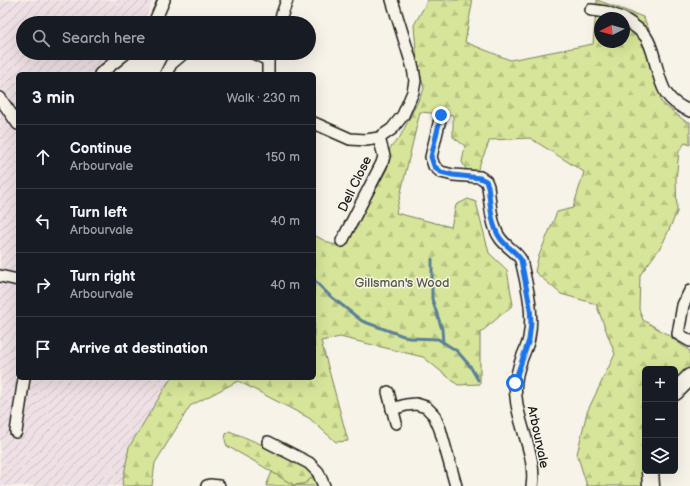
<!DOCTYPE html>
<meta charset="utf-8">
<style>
:root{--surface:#171b24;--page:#242831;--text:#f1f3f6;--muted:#9ea1a6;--line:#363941}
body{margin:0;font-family:"Balsamiq Sans",sans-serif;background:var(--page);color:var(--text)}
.controls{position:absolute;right:12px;bottom:12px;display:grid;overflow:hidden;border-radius:6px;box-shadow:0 4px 16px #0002}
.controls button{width:36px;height:36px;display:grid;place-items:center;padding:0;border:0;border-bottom:1px solid var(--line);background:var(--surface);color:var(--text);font:20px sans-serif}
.compass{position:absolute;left:594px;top:12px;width:36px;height:36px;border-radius:50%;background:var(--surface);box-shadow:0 4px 16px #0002;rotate:264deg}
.stop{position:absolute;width:12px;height:12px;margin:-9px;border:3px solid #1a73e8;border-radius:50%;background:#fff}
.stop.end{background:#1a73e8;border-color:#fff;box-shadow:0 1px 4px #0008}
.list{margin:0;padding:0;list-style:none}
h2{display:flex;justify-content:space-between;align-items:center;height:52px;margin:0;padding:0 16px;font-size:17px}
h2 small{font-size:13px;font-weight:400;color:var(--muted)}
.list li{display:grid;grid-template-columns:26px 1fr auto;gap:12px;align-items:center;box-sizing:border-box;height:64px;padding:0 16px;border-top:1px solid var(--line)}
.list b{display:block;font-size:15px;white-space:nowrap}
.list p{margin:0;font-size:13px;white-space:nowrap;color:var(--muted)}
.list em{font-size:13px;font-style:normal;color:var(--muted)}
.icon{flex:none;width:22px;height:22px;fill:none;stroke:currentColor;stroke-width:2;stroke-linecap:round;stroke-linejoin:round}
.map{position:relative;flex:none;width:690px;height:486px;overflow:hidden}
.search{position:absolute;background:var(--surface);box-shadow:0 4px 16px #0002;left:16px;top:16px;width:300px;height:44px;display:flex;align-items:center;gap:10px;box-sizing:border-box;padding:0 14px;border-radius:22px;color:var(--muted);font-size:15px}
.panel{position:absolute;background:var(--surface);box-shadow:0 4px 16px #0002;left:16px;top:72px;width:300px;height:308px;border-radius:6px}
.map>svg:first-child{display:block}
.industrial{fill:url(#industrial-furrows)}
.forest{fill:url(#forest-firs);stroke:#79805a;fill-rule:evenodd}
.park{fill:#d6e599;stroke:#79805a}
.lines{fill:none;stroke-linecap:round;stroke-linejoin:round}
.stream{stroke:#5c8096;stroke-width:3}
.street-casing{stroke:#1c1c1c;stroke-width:14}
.secondary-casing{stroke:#1c1c1c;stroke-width:19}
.street{stroke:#f7f3e8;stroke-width:11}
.secondary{stroke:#f7f3e8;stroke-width:16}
.route{stroke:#1a73e8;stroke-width:5}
.labels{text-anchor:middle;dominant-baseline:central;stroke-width:3;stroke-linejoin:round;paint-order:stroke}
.street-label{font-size:13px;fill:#1c1c1c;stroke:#f7f3e8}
.park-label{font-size:13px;fill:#545842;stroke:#f7f3e8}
</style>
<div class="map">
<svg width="690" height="486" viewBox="0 0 690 486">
<defs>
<pattern id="industrial-furrows" width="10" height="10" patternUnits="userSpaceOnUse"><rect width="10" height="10" fill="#eee0e4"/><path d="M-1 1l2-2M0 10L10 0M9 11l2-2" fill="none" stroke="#ccc0c3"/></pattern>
<pattern id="forest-firs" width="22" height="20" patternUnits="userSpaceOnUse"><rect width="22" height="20" fill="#d6e599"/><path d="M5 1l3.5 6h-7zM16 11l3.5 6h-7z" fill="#b7c483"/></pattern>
</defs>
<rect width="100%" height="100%" fill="#f7f3e8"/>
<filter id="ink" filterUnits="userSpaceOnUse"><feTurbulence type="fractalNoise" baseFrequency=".025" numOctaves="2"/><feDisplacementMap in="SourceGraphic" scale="8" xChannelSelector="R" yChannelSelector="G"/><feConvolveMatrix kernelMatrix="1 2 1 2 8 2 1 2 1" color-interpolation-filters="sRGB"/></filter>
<g filter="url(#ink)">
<polygon class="industrial" points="0,0 153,0 148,12 140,23 23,23 23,53 119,53 126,63 112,74 18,74 18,378 171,378 129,447 122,486 0,486"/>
<g class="forest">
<path d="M428 0H471L472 4 465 42 510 60 593 44 597 0 643 17 656 43 661 102 685 121 690 122V145L685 143 679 151 676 180 677 212 662 245 640 275 639 309 643 320 665 333 690 351V369L675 384V369H645V464L644 486H587L577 454 587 412 615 354 596 304 561 294 535 272 538 258 557 212 573 208 584 172 530 138 490 140 477 171H467L462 162 465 146 453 137V115L420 112 396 213 451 227 456 205 468 199 476 202 489 253 507 270 513 305 480 333V384L458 385 423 357 340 337 321 341 348 441 336 442 309 418 238 381 190 406 155 463 152 486H122L129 447 171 378H314V235L331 244 346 245 387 169 390 148 400 137 424 89 417 62 414 25ZM600 18H624V42H600Z"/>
<path d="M229 431C245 437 308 463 314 476L304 484 293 485 259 464 227 446 225 440 226 434Z"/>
</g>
<polygon class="park" points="272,472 293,485 304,484 314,476 319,486 266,486"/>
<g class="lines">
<g class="stream">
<polyline points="432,259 432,299 442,329 443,343"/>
<polyline points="314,280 329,295 362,321 409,338 438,339 457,351 470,366 478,380"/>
</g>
<g class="street-casing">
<g id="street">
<polyline points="591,10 606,12 622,18"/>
<path d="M624 19C632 24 640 29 646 37 650 43 652 50 654 57 661 83 662 100 690 111"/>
<polyline points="154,23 164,0"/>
<polyline points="279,23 287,0"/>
<polyline points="253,53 268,60"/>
<polyline points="100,74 126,53"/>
<polyline points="166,74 171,64 184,53"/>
<polyline points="268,74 268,60 271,53"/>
<polyline points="0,98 18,124"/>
<path d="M441 115 431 157 434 166 441 172 453 175 480 177 486 181 488 186C490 201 491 226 500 238 506 247 516 251 521 260 527 286 534 312 529 338 528 345 524 352 522 358 517 371 514 383 516 397 518 426 537 456 532 486"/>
<polyline points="314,123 350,139 366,140 379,138 392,129 403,115 413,92 415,81 413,68 392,0"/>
<polyline points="342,241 382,163 384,156 379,138"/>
<polyline points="0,276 18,280"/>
<polyline points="690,291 683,305 678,334 690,341"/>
<polyline points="388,392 396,423"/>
<polyline points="392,409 406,405 416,404 426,407 434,415 440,429 456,486"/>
<polyline points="16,432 24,378"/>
<polyline points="268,442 309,463 318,472 324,486"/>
<polyline points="207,486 210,485 219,486"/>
</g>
</g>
<g class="secondary-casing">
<g id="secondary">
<polyline points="675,392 690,377"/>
<polyline points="650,471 651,486"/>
</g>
</g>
<use href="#street" class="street"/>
<use href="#secondary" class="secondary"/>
</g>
</g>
<g class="lines" filter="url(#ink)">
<path class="route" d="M441 115 431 157 434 166 441 172 453 175 480 178 486 181 488 186C490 201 491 226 500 238 506 247 516 251 521 260L530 307 531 323 529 340 518 372 515 383"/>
</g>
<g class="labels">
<g class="street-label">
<text transform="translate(355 184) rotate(-64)">Dell Close</text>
<text transform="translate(538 437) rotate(78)">Arbourvale</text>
</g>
<g class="park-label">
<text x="402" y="283">Gillsman's Wood</text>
</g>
</g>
</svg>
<div class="controls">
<button>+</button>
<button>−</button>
<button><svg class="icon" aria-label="layers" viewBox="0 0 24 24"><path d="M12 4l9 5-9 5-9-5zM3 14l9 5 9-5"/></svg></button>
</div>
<svg class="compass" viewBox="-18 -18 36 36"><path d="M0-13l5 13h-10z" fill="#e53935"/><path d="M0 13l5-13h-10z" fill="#9ea1a6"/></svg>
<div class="stop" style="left:515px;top:383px"></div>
<div class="stop end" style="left:441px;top:115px"></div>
<div class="search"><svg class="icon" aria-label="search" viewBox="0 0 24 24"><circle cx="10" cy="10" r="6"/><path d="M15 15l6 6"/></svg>Search here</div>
<section class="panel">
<h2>3 min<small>Walk · 230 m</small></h2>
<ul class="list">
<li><svg class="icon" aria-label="ahead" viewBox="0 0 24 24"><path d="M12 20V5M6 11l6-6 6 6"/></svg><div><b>Continue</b><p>Arbourvale</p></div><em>150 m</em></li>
<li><svg class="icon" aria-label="left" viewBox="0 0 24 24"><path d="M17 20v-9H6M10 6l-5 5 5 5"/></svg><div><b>Turn left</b><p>Arbourvale</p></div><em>40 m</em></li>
<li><svg class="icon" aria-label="right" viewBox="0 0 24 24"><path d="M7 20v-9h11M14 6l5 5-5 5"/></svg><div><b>Turn right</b><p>Arbourvale</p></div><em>40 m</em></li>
<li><svg class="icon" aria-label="arrive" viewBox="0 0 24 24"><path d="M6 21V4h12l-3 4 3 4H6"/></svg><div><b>Arrive at destination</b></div></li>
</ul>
</section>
</div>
